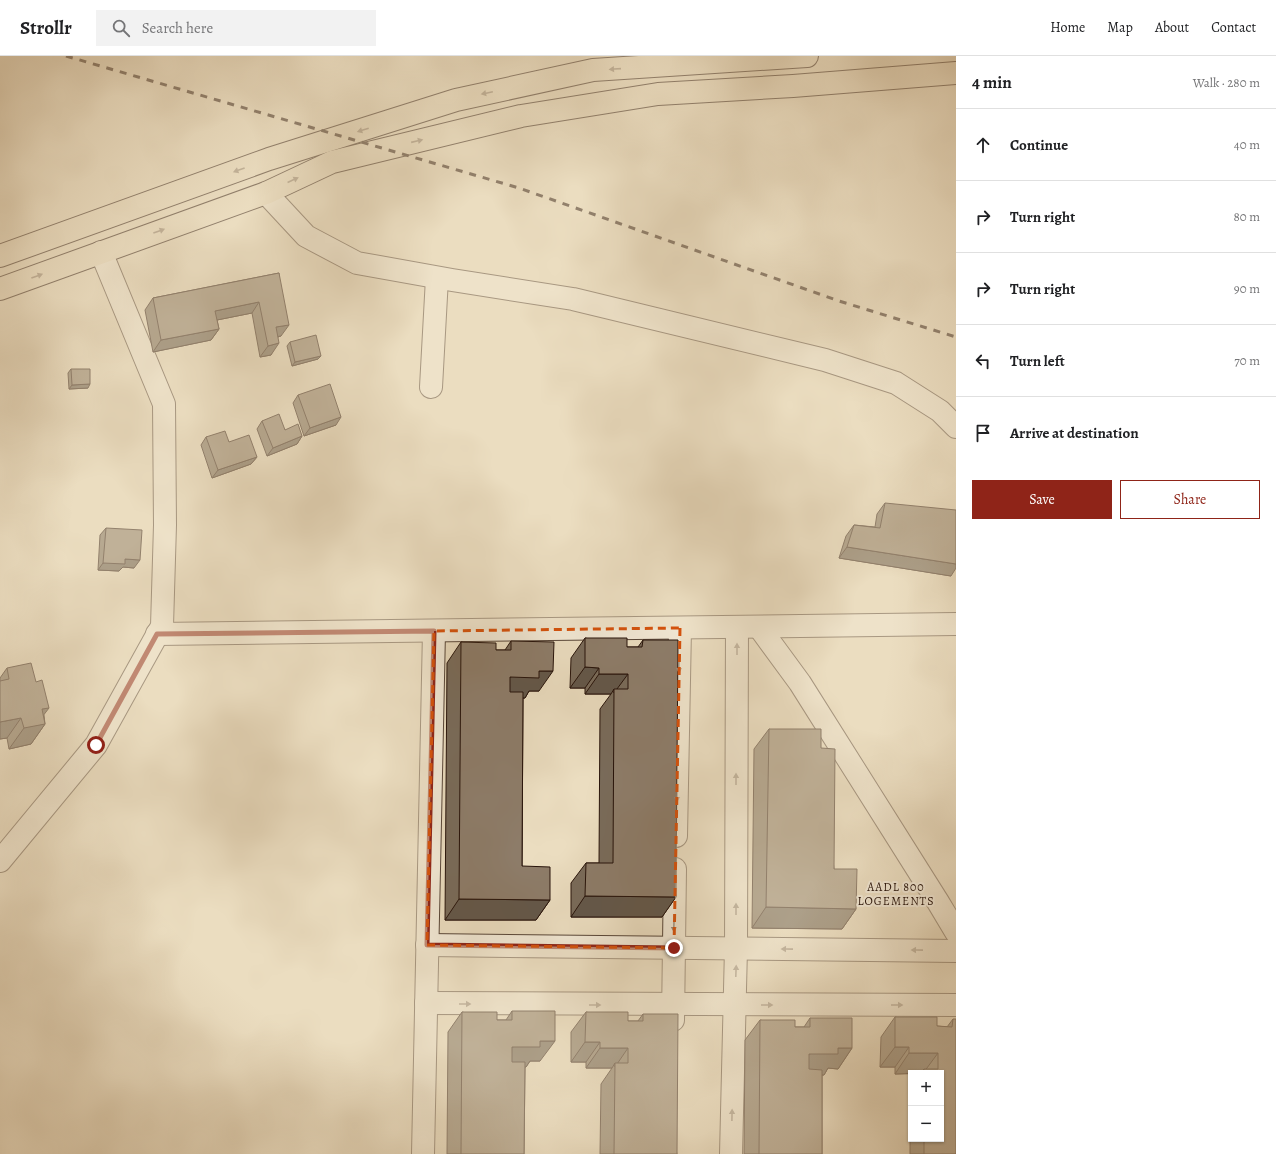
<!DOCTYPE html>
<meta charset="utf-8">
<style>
:root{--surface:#fff;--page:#f2f2f2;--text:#202124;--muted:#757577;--line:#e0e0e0;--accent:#8f2418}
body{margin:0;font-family:Alegreya,serif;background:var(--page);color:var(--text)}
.controls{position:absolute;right:12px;bottom:12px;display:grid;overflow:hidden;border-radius:0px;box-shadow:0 1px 3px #0004}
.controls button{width:36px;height:36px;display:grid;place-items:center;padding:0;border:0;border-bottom:1px solid var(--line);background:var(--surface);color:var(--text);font:20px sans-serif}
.stop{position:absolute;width:12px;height:12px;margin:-9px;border:3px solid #8f2418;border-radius:50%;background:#fff}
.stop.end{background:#8f2418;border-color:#fff;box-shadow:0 1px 4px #0008}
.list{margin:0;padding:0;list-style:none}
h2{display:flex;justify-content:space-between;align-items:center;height:52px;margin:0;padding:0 16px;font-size:17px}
h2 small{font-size:13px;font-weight:400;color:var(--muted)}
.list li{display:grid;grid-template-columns:26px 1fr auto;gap:12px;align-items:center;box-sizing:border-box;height:72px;padding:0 16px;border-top:1px solid var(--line)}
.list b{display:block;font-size:15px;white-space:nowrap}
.list em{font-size:13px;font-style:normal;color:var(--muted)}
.actions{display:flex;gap:8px;padding:12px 16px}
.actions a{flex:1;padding:9px 0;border:1px solid var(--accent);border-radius:0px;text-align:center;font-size:14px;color:var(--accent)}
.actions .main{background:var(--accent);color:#fff}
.icon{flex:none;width:22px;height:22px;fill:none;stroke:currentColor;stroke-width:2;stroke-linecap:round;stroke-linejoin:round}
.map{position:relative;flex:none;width:956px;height:1098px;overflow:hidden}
header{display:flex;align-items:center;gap:24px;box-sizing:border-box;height:56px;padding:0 20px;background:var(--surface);border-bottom:1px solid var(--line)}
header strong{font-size:19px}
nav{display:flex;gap:22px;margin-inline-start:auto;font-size:14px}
.search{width:280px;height:36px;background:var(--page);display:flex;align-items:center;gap:10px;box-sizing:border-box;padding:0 14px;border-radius:0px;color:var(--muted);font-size:15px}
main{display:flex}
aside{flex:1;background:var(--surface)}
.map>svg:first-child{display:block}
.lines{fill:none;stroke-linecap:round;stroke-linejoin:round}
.minor-casing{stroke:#584638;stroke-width:24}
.highway-casing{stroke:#27130a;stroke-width:24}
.minor{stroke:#f2e9d6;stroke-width:22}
.highway{stroke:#ebddc0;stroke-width:22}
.rail{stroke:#27130a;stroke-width:3;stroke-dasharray:7 7;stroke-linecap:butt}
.wall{fill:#796b5a;stroke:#27130a}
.shaded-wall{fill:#63574a;stroke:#27130a}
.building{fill:#8d7c69;stroke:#27130a}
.oneway{fill:#93826e}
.oneway2{fill:#97897a}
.route{stroke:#8f2418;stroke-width:5}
.marked{fill:none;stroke:#d5520c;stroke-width:3;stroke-dasharray:8 5;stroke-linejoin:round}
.labels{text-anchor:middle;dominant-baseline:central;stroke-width:4;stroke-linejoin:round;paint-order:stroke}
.neighbourhood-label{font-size:12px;letter-spacing:1px;fill:#27130a;stroke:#f2e9d6}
</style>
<header>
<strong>Strollr</strong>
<div class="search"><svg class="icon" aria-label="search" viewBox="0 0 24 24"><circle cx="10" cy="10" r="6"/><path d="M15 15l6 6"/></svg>Search here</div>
<nav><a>Home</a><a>Map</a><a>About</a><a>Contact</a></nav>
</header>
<main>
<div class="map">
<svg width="956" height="1098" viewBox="0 0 956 1098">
<rect width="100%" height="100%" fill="#ebddc0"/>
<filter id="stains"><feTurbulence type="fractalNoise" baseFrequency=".005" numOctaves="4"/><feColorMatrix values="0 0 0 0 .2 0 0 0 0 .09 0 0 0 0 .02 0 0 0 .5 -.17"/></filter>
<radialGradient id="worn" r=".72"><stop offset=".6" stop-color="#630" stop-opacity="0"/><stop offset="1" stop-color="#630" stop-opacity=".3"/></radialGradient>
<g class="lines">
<g class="minor-casing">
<g id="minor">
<polyline points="266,137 306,180 357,207 452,224 573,243 825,304 896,327 940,355 956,371"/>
<polyline points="431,331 437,222"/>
<polyline points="759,571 800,627 938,846 956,876"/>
<polyline points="157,578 956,568"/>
<polyline points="676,780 680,572"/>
<polyline points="0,805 96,689 162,570 165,469 164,348 101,196"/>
<polyline points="427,889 956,895"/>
<polyline points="426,947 956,949"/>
<polyline points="673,964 675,813"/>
<polyline points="423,1098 434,575"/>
<polyline points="731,1098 736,892 737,571"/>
</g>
</g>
<g class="highway-casing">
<g id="highway">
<polyline points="0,200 269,103 456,44 593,14 807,0"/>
<polyline points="0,233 266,137 332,106 521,60 658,38 793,30 956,17"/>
</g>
</g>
<use href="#minor" class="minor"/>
<use href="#highway" class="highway"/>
<polyline class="rail" points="66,0 519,132 839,245 956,281"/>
</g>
<g class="wall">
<polygon points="279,217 281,280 278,281 271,299 260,301 252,257 217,264 219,273 211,284 153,296 145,254 153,242"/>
<polygon points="290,286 318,303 292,310 287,290"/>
<polygon points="71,313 88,332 69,333 68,317"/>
<polygon points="298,339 336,369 304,380 293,347"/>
<polygon points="262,365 285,374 302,380 297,388 267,400 257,373"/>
<polygon points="206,381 229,386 257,401 251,408 212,422 201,389"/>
<polygon points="885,447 951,520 839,502 846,480 854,469 875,471 877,458"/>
<polygon points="106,472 134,512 123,511 119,515 98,514 100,479"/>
<polygon points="585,582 627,591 638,591 643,584 676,841 662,861 571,861 571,827 586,807 599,807 600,653 611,638 585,638 585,632 570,632 571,602"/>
<polygon points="511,585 539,635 529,635 525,642 523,642 522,810 550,844 536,864 445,864 447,607 461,586 496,594 505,594"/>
<polygon points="7,612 44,659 45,668 31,688 9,693 7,682 0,683 0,622"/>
<polygon points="769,673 821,692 834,813 856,853 842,873 752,872 754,693"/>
<polygon points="512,955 540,1005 530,1005 526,1011 525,1011 524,1098 447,1098 448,976 462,956 497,964 506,964"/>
<polygon points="586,956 628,965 638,965 643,958 677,1098 600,1098 601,1028 612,1012 586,1012 586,1006 571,1006 571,976"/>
<polygon points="895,961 937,970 947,971 953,963 956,1098 910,1098 910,1033 911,1032 911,1083 941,1083 941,1017 895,1018 895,1011 880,1011 881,981"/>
<polygon points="810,962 852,992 838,1013 828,1012 824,1019 822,1019 822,1098 744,1098 745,984 760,964 795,971 804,971"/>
</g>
<g class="shaded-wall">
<polygon points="259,246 252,257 207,266 215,255"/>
<polygon points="289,269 281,280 268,282 276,271"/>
<polygon points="219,273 211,284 153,296 161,284"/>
<polygon points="279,287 271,299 260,301 268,290"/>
<polygon points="321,300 318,303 292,310 295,306"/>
<polygon points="90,328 88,332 69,333 72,329"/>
<polygon points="341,361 336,369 304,380 310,372"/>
<polygon points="302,380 297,388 267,400 273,392"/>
<polygon points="257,401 251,408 212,422 218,414"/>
<polygon points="847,491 956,508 956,512 951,520 839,502"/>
<polygon points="125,503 140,504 134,512 123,511 119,515 98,514 103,507"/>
<polygon points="585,611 599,612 585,632 570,632"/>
<polygon points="539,615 553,615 539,635 529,635 525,642 496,641 510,621"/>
<polygon points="599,618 628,618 614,637 614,633 611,638 585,638"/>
<polygon points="49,652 36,669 45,668 31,688 9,693 24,672 42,653"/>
<polygon points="21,662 7,682 0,683 0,666"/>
<polygon points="585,840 676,841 662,861 571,861"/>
<polygon points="459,843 550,844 536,864 445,864"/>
<polygon points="766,851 856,853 842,873 752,872"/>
<polygon points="540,985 555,985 540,1005 530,1005 526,1011 497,1011 512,991"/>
<polygon points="585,986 600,986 586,1006 571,1006"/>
<polygon points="895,991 909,991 895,1011 880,1011"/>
<polygon points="600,992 628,992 615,1011 615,1007 612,1012 586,1012"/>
<polygon points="838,992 852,992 838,1013 828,1012 824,1019 795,1018 809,998"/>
<polygon points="909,997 938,997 924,1016 924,1013 921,1017 895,1018"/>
</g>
<g class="building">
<polygon points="279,217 289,269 276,271 279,287 268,290 259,246 215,255 219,273 161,284 153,242"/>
<polygon points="316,279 321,300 295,306 290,286"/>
<polygon points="71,313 90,313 90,328 72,329"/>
<polygon points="330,328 341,361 310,372 298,339"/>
<polygon points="279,358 285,374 298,368 302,380 273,392 262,365"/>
<polygon points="225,375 229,386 249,379 257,401 218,414 206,381"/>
<polygon points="885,447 956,454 956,508 847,491 854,469 880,472"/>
<polygon points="106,472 142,474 140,504 125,503 125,508 103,507"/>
<polygon points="585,582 627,582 627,591 642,591 643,584 678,584 676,841 585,840 586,807 613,807 614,633 628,633 628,618 599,618 599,612 585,611"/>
<polygon points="511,585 554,586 553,615 539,615 539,622 510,621 510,636 523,636 522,810 550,811 550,844 459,843 461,586 496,587 496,594 511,594"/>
<polygon points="31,607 36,626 42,624 49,652 42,653 45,668 24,672 21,662 0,666 0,625 9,623 7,612"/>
<polygon points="769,673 821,673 821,692 835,693 834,813 857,813 856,853 766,851"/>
<polygon points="512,955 555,955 555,985 540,985 540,991 512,991 512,1006 525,1006 524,1098 461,1098 462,956 497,956 497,964 512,964"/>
<polygon points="586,956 628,956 628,965 643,965 643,958 678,958 677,1098 614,1098 615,1007 628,1007 628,992 600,992 600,986 585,986"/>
<polygon points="895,961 937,961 937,970 952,971 953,963 956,963 956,1098 924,1098 924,1083 941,1083 941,1017 924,1017 924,1013 938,1013 938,997 909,997 909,991 895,991"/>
<polygon points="810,962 852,962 852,992 838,992 838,998 809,998 809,1013 822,1014 822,1098 759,1098 760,964 795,964 795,971 810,971"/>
</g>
<defs><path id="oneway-solid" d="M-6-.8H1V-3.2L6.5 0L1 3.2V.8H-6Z"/></defs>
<g class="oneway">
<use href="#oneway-solid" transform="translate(615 13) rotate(176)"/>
<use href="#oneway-solid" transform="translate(487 37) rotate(168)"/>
<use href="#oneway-solid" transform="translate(363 74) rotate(163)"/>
<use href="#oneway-solid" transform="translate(417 85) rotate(-13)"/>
<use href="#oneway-solid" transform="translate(239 114) rotate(160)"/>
<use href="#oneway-solid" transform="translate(293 124) rotate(-25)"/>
<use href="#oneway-solid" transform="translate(159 175) rotate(-20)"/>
<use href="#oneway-solid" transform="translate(37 220) rotate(-20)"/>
</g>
<g class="oneway2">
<use href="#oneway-solid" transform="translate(737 593) rotate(-90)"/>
<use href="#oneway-solid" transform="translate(679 611) rotate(91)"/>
<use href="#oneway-solid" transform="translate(736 723) rotate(-90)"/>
<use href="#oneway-solid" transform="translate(677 740) rotate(91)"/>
<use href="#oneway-solid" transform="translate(736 853) rotate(-90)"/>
<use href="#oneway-solid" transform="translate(674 870) rotate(91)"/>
<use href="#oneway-solid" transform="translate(787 893) rotate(-179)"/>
<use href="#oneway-solid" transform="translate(917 894) rotate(-179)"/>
<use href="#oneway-solid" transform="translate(736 915) rotate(-88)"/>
<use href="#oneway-solid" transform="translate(465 948)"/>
<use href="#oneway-solid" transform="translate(595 949)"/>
<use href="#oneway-solid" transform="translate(767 949)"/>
<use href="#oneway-solid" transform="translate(897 949)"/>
<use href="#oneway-solid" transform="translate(732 1059) rotate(-89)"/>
</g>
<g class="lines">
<polyline class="route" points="96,689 157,578 434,575 427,889 674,892"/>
</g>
<path d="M0 0H956V1098H0ZM680 572 674 892 427 889 434 575Z" fill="#ebddc0" fill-opacity=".55" fill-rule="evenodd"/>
<path class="marked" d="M680 572 674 892 427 889 434 575Z"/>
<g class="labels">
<g class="neighbourhood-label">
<text x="896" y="831">AADL 800<tspan x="896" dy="14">LOGEMENTS</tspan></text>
</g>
</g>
<rect width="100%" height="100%" filter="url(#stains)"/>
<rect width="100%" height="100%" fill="url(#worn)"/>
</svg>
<div class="controls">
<button>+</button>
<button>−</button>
</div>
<div class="stop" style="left:96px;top:689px"></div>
<div class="stop end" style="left:674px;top:892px"></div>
</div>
<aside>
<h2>4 min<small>Walk · 280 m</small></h2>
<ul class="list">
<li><svg class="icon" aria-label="ahead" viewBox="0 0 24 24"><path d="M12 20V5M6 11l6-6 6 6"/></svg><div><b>Continue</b></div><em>40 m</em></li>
<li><svg class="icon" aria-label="right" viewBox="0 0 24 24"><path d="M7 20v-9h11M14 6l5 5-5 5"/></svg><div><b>Turn right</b></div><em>80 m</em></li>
<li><svg class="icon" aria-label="right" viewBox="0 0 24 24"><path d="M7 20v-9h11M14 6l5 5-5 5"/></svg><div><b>Turn right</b></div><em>90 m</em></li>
<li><svg class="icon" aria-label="left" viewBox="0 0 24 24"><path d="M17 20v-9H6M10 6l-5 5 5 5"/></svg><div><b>Turn left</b></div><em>70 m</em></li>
<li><svg class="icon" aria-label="arrive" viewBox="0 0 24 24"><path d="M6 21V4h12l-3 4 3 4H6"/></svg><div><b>Arrive at destination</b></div></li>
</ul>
<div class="actions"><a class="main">Save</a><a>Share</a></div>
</aside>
</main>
